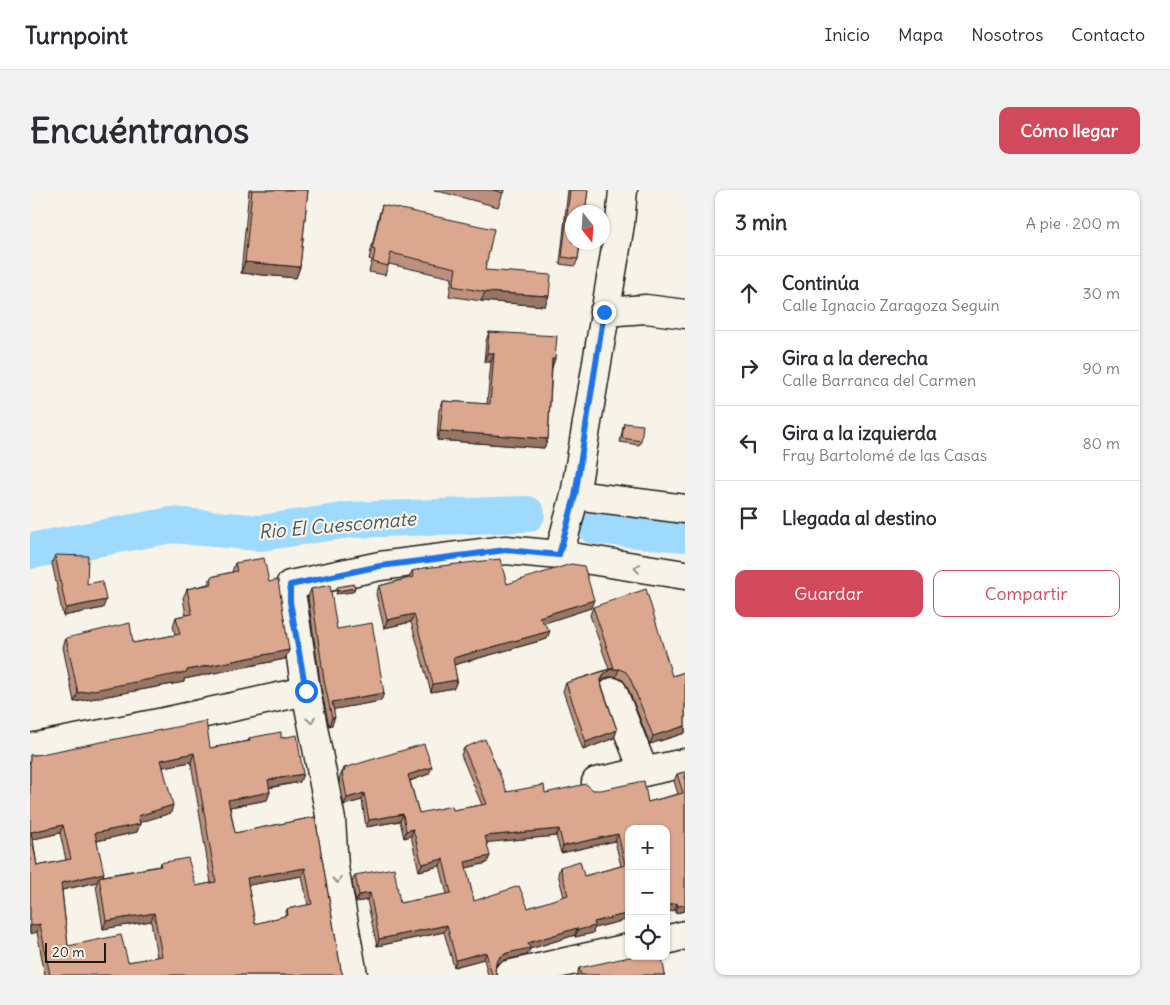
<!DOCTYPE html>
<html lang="es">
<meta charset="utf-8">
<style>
:root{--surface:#fff;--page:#f2f2f3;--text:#2b2b33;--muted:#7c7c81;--line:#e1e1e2;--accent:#d1495b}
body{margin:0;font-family:Delius,sans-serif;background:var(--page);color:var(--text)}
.controls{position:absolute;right:15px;bottom:15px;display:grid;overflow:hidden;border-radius:10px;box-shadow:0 1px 4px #0004}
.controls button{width:45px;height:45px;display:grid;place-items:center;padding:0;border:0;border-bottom:1px solid var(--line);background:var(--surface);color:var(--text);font:25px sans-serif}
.compass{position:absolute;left:535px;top:15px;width:45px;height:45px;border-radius:50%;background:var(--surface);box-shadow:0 1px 4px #0004;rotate:163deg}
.scale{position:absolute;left:15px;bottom:12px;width:61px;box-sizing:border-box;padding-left:5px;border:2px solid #1c1c1c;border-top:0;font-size:14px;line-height:18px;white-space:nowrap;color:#1c1c1c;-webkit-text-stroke:4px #f7f3e8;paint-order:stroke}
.stop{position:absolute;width:15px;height:15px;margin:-11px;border:4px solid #1a73e8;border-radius:50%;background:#fff}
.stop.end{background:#1a73e8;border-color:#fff;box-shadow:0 1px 5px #0008}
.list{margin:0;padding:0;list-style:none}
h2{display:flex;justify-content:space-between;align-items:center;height:65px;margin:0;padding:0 20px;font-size:21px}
h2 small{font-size:16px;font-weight:400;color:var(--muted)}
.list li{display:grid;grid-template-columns:32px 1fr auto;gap:15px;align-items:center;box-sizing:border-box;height:75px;padding:0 20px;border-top:1px solid var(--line)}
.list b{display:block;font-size:19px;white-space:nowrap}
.list p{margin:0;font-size:16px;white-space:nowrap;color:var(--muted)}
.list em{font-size:16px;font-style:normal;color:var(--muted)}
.actions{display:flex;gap:10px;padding:15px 20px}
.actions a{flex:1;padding:11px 0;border:1px solid var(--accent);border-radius:10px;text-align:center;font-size:18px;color:var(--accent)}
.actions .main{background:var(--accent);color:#fff}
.icon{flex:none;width:28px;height:28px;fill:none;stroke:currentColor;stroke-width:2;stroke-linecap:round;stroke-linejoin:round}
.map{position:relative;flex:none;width:655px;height:785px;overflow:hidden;border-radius:10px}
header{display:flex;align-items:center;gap:30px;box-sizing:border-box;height:70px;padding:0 25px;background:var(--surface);border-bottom:1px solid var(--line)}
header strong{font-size:24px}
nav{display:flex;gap:28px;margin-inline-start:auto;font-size:18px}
.intro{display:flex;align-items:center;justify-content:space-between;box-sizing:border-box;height:120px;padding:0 30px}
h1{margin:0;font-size:35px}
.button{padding:12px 22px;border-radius:10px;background:var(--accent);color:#fff;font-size:18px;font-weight:700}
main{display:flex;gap:30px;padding:0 30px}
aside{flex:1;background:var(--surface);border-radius:10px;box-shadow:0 1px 4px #0004}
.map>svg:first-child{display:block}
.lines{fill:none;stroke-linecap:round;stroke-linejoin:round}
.river{stroke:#9ddafe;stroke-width:36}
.minor-casing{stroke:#1c1c1c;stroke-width:31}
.minor{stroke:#f7f3e8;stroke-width:28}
.wall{fill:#bc907b;stroke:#1c1c1c;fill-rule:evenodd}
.shaded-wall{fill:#997564;stroke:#1c1c1c}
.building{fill:#dba78f;stroke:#1c1c1c;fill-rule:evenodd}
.oneway{stroke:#94928c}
.route{stroke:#1a73e8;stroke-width:6}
.labels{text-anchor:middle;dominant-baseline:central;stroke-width:4.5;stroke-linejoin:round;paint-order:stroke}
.water-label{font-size:19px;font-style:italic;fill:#435560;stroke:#f7f3e8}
</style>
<header>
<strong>Turnpoint</strong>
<nav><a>Inicio</a><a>Mapa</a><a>Nosotros</a><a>Contacto</a></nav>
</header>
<div class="intro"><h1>Encuéntranos</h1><a class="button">Cómo llegar</a></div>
<main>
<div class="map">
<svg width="655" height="785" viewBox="0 0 655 785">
<rect width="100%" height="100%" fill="#f7f3e8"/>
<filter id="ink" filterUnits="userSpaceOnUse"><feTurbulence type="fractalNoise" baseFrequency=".02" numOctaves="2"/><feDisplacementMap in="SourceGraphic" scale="10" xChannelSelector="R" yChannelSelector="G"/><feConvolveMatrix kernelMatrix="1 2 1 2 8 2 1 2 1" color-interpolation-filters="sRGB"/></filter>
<g filter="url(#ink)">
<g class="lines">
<g class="river">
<polyline points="564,336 655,344"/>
<polyline points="0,361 142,335 230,343 320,330 497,324"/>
</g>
<g class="minor-casing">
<g id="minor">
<polyline points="574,122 616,119 655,124"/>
<polyline points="545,305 655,319"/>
<polyline points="529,365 545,305 590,34 593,0"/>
<polyline points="583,502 614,582"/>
<polyline points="0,558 134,532 276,501"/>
<polyline points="566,592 655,573"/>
<polyline points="636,750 655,745"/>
<polyline points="323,785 304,677 301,630 276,501 260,395 350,376 476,360 529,365 655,385"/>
<polyline points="478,785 599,758"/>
</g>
</g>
<use href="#minor" class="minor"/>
</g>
<g class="wall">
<polygon points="219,0 278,0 270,77 266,88 211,83"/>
<polygon points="404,0 474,0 468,17"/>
<polygon points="538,0 558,0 548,69 545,76 530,74"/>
<polygon points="352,15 455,80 515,116 451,111 419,106 422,88 359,74 355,85 339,82 342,70 339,69 349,25"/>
<polygon points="459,142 522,178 518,249 514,258 407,250 409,220 413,211 457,214 461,172 454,172 456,151"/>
<polygon points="594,233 611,251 609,255 590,252 593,237"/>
<polygon points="25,365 57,394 73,418 33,426 22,373"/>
<polygon points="205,373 239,392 259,460 255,469 154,489 154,492 44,512 33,457 36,448 103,453 145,445 143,436 146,427 156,425 153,408 157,399 178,394 181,387 202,382"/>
<polygon points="382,381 477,394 561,418 513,433 517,449 424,475 427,490 424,498 401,502 381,432 354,438 346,404 349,396 379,388"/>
<polygon points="281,399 307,439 351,511 304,519 302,535 299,536 291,498 278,407"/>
<polygon points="563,417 642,486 655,482 655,543 620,554 597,496 593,490 586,487 578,487 571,493 587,540 584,548 553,560 533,501 536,493 579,479 560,425"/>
<path d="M219 548H251L270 592 239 598 240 602 237 610 200 617 205 643 285 627 311 780 313 785H15L7 742 0 744V565H6L180 558 218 551ZM161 572 181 693 166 696 130 673 129 676 73 686 67 651 107 642 110 634 109 632 141 623 133 577ZM30 643 36 670 7 676 3 649ZM272 686 278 715 257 719 255 726 225 734 218 695ZM67 692 66 695 73 739 121 731 127 767 98 772 38 756 32 700Z"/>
<path d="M434 558 477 602 515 603 563 600 618 612 648 604 644 591 647 584 655 582V721L645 723V720L636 722V639L599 729 564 738 563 743 545 747V745L500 759 497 765 475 770 467 774 466 776 465 781 468 785H458L454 769 424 777 414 742 347 756 337 710 326 712 322 692 325 685 370 713 417 704 410 676 389 681 381 646 374 648 370 631 336 637 332 610 314 615 309 589 312 582 313 581 314 578 399 584 380 591 389 623 423 620 452 615 431 565ZM526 646 531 663 585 651 591 676 554 686 530 677 528 684 534 707 498 718 444 711 436 678 457 673V652Z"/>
<polygon points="549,778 635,785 547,785"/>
</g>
<g class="shaded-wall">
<polygon points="215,72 270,77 266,88 211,83"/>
<polygon points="455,102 519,106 515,116 451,111"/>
<polygon points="457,163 464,163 461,172 454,172"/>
<polygon points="522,169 525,169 522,178"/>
<polygon points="410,241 518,249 514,258 407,250"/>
<polygon points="325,398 323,402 306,404 307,401"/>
<polygon points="76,410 73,418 33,426 36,418"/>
<polygon points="564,410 561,418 506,436 509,427"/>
<polygon points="384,424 381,432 354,438 357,430"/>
<polygon points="520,441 517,449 420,476 423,468"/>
<polygon points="259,460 255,469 154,489 154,492 44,512 48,503 157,480"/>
<polygon points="581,479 589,479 586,487 578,487 571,492 568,500 574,484"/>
<polygon points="427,490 424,498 401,502 403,494"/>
<polygon points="354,503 351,511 300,520 302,512"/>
<polygon points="305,527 302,535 299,536 302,528"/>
<polygon points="655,536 655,543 620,554 623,546"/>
<polygon points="587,540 584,548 553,560 556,552"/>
<polygon points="164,563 161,572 128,578 131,570"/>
<polygon points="402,577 399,584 376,592 378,585"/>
<polygon points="273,584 270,592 235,598 238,590"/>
<polygon points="240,602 237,610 195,618 198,610"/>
<polygon points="334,603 332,610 314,615 317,608"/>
<polygon points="143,615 141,623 105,634 108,626"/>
<polygon points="373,624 370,631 336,637 339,630"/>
<polygon points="110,634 107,642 62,652 65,643"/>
<polygon points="33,635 30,643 0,650 1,642"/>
<polygon points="383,639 381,646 374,648 376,641"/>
<polygon points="529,639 526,646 452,653 455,646"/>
<polygon points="588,644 585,651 531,663 533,656"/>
<polygon points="460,666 457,673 432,679 435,672"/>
<polygon points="413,669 410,676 389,681 392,674"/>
<polygon points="275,678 272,686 214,696 217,688"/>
<polygon points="74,683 71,691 69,687 67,692 28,701 31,693"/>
<polygon points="340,703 337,710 326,712 329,705"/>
<polygon points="647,713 645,720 636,722 636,715"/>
<polygon points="655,715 655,721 645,723 648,716"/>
<polygon points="124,723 121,731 73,739 76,731"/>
<polygon points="599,723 599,729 564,738 563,743 545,747 548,740 564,732"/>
<polygon points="10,734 7,742 0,744 0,736"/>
<polygon points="417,735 414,742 347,756 349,749"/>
<polygon points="547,738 545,745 500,759 497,765 475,770 467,774 463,780 466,773 470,767 498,753"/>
<polygon points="456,762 454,769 424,777 426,770"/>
</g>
<g class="building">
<polygon points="222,0 278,0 270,77 215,72"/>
<polygon points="463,0 474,0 473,3"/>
<polygon points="540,0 558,0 555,22 542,22 542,52 550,52 548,69 532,67"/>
<polygon points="352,15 464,39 455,80 521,85 519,106 455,102 423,96 426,78 361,63 358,76 343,72 345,60 342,59"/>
<polygon points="459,142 527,146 525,169 522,169 518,249 410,241 413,211 460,214 464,163 457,163"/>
<polygon points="594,233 613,235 611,251 592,248"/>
<polygon points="25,365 58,366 57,394 72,391 76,410 36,418"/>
<polygon points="234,368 239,392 248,390 259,460 157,480 157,482 48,503 36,448 100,433 103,453 150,444 146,427 162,424 157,399 182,394 181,387 207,381 205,373"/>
<polygon points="470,369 477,394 541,374 554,376 564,410 509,427 520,441 423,468 427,490 403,494 384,424 357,430 349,396 383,387 382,381 394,378"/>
<polygon points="324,394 325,398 307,401 307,397"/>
<polygon points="300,395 307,439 342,433 354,503 302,512 305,527 302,528 294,490 281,399"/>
<polygon points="616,399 642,486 655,482 655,536 623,546 600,488 596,482 589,479 581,479 574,484 570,492 587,540 556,552 536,493 584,478 563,417"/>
<path d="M176 531 180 558 220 551 219 548 251 542V548L267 545 273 584 238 590 240 602 198 610 205 643 285 627 311 780 313 785H20L10 734 0 736V565H6ZM164 563 186 692 166 696 158 668 130 673 131 676 69 687 76 731 124 723 132 766 98 772 91 745 38 756 31 693 74 683 65 643 110 634 108 626 143 615 131 570ZM33 635 41 669 7 676 1 642ZM275 678 282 714 257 719 258 725 225 734 217 688Z"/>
<path d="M455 549 477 602 514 595 515 603 556 594 563 600H571L614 591 618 612 653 603 647 584 655 582V715L648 716 647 713 636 715V639H599V723L564 732 565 736 548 740 547 738 498 753 500 758 477 763 470 767 466 773 465 781 468 785H462L456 762 426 770 417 735 349 749 340 703 329 705 325 685 364 678 370 713 421 703 413 669 392 674 383 639 376 641 373 624 339 630 334 603 317 608 312 582 315 581 314 578 394 554 402 577 378 585 389 623 422 616 423 620 457 614 434 558ZM529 639 533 656 588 644 595 675 554 686 550 671 530 677 538 705 498 718 489 696 444 711 435 672 460 666 455 646Z"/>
<polygon points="604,766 632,766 635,785 551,785 549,778"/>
</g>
<defs><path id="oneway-chevron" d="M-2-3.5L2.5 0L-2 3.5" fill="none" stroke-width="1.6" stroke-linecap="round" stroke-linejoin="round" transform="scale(1.25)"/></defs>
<g class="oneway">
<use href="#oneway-chevron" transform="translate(607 378) rotate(-171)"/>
<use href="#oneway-chevron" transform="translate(281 530) rotate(79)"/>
<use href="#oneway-chevron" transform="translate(307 690) rotate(80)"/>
</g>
</g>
<g class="lines" filter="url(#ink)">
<polyline class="route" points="276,501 260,412 260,395 350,376 476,360 529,365 545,306 574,122"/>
</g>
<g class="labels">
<g class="water-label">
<text transform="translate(307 335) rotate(-5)">Rio El Cuescomate</text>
</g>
</g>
</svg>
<div class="controls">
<button>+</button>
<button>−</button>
<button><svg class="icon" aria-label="locate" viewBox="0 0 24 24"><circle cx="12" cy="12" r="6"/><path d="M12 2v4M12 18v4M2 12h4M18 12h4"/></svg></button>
</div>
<svg class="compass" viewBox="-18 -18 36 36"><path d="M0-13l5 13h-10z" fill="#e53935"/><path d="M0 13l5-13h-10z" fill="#7c7c81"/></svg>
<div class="scale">20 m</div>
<div class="stop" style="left:276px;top:501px"></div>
<div class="stop end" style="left:574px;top:122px"></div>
</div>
<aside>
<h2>3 min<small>A pie · 200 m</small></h2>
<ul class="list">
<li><svg class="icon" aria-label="ahead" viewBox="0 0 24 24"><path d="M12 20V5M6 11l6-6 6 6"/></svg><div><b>Continúa</b><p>Calle Ignacio Zaragoza Seguin</p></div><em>30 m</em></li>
<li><svg class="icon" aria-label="right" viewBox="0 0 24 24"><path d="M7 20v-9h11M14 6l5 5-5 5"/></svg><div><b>Gira a la derecha</b><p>Calle Barranca del Carmen</p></div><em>90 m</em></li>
<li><svg class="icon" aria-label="left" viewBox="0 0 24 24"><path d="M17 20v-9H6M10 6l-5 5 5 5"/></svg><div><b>Gira a la izquierda</b><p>Fray Bartolomé de las Casas</p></div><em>80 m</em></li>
<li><svg class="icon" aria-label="arrive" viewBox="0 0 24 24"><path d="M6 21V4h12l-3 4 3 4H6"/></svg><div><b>Llegada al destino</b></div></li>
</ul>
<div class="actions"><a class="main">Guardar</a><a>Compartir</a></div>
</aside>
</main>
